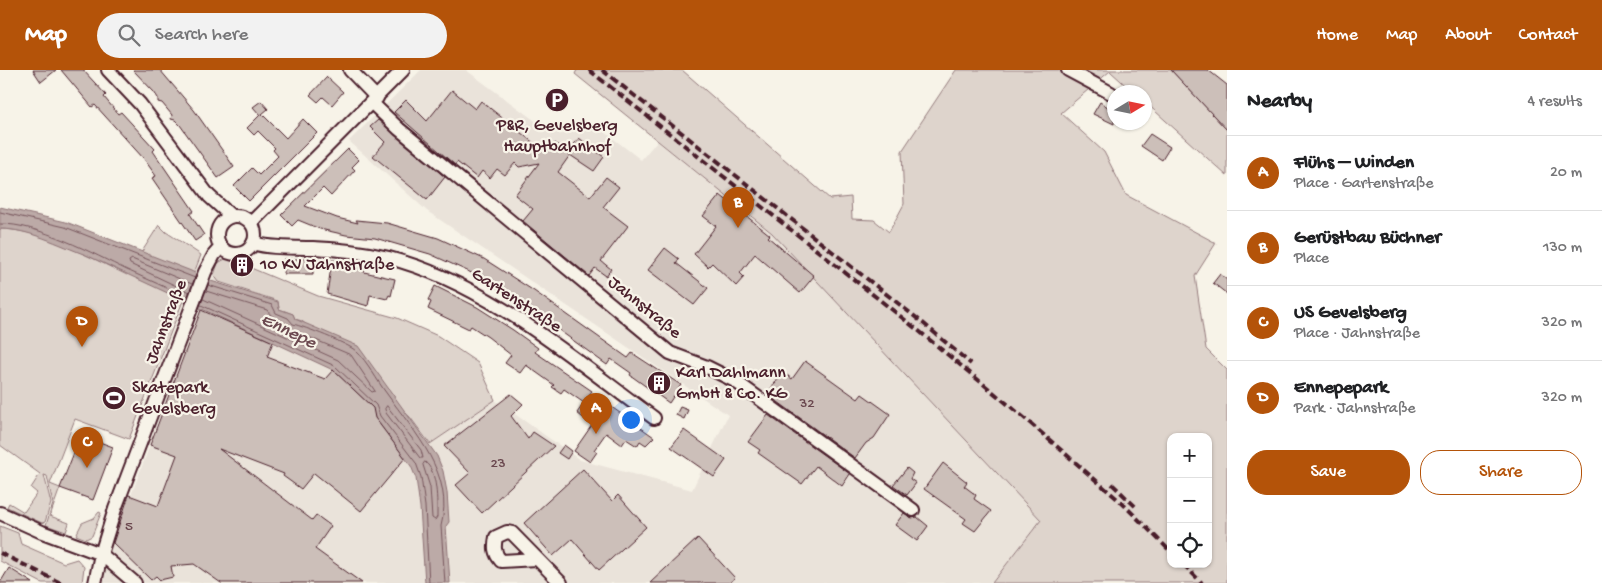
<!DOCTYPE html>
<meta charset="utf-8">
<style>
:root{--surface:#fff;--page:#f2f2f2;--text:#202124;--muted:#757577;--line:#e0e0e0;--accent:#b45309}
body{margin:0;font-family:"Gochi Hand",sans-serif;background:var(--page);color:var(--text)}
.controls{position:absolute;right:15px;bottom:15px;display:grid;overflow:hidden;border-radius:10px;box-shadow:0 1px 4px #0004}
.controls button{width:45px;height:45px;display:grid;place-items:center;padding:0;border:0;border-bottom:1px solid var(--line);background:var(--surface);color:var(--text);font:25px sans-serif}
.compass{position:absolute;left:1107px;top:15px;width:45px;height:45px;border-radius:50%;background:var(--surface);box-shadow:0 1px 4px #0004;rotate:80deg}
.you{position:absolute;left:630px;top:349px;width:18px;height:18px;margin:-12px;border:4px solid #fff;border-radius:50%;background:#1a73e8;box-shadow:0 0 0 8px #1a73e833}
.badge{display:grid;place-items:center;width:32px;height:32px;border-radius:50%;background:var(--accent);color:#fff;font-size:16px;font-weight:700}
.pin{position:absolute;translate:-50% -41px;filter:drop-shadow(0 1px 2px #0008)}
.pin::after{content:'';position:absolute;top:26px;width:18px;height:15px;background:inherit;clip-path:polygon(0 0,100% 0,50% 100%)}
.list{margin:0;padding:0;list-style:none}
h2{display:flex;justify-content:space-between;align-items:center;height:65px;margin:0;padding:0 20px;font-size:21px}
h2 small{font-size:16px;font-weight:400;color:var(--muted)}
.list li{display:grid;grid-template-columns:32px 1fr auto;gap:15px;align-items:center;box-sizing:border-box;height:75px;padding:0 20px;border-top:1px solid var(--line)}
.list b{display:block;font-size:19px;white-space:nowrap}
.list p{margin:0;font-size:16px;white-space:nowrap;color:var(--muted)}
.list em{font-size:16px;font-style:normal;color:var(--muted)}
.actions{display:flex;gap:10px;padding:15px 20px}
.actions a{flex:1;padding:11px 0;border:1px solid var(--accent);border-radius:20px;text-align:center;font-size:18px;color:var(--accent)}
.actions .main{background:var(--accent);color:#fff}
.icon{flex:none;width:28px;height:28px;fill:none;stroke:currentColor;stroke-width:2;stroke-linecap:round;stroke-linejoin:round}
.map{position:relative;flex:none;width:1227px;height:513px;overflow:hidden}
header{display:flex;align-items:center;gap:30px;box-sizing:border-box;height:70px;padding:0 25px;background:var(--accent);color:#fff}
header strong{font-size:24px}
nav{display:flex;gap:28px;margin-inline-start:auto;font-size:18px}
.search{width:350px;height:45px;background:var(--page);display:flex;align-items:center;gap:12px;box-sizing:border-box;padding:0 18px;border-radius:28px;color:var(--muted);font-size:19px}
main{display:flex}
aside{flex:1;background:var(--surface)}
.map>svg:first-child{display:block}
.built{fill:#eae3da}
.green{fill:#ded4cc;stroke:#947a7c;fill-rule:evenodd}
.water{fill:#bcaaa7;stroke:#8e7275}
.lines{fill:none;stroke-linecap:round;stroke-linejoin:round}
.shore{stroke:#78575d;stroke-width:1}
.building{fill:#ccbfb9;stroke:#4a1f2b}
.minor-casing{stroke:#4a1f2b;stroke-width:16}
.minor{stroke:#f7f3e8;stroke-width:12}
.rail{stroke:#4a1f2b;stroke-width:4;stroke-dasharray:8 4;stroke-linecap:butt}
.labels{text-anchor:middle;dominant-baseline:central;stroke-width:4.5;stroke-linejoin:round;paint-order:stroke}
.number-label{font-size:15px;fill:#6a474e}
.poi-label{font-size:18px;fill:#4a1f2b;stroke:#f7f3e8;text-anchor:start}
.street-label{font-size:18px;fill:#4a1f2b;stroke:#f7f3e8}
.water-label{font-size:19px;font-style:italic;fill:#6c4950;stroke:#f7f3e8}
</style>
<header>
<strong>Map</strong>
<div class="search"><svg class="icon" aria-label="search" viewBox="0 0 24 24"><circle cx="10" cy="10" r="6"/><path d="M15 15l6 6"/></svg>Search here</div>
<nav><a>Home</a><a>Map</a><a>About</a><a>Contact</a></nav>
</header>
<main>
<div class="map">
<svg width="1227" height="513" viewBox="0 0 1227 513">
<rect width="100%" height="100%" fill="#f7f3e8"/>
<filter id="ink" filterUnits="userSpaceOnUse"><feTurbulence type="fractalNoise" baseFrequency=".02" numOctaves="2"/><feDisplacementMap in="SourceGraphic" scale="10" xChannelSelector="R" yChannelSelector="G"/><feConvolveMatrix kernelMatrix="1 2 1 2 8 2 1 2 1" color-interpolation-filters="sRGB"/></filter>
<g filter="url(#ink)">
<polygon class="built" points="421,0 466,0 549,61 563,64 571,56 601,59 641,90 657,71 772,163 1041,450 992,513 98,513 214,205 219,212 430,374 495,330 580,390 692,420 728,345 427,141 349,71"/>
<g class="green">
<path d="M577 0H682L830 129 851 127 852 149 874 150 889 162 904 134 902 81 956 0H1171L1227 60V106L1145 32 1144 22H1133L1110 1 1061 43 1104 82 1126 125 1216 173 1195 206 1206 279 1227 300V513H992L1041 450 772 163 575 4ZM1171 367H1208V494H1171Z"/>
<path d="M159 155 166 162 201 185 129 369 75 349 50 414 60 418 50 446 69 453 66 462 46 455 53 434 47 406 44 405 51 433 45 452 42 453 7 437 9 433 24 442 37 423 31 418 40 404 0 375V159C40 159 91 188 127 205Z"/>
<polygon points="227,188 318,226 397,248 438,266 478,293 495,330 430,374 410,347 302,251 295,249 293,244 279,239 278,231 219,212 214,205 218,193"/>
<polygon points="99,442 101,443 92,466 86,469 76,465 82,453 94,448"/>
<polygon points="0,456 18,463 21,474 64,493 77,489 84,497 82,513 42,513 0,491"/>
</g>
<path class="water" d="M0 137 66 152 191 201 211 211 278 232 279 239 293 244 295 249 358 276 437 386 443 401 447 422 449 452 446 456 450 513H425L420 437 416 408 411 396 375 348 371 336 333 300 86 185C59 175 29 159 0 159Z"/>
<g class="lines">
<g class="shore">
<polyline points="0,142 65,157 195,208"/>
<path d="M0 154C37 153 94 184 127 200 147 209 168 218 187 228"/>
<path d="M208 215 272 235 276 243 288 248 293 254C305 257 347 273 356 281 368 292 377 311 387 324 415 363 455 405 441 456L445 513"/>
<polyline points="189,222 130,194 129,191 132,189 192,214"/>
<path d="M203 229 338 290 372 322 375 321 351 285 290 259C282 253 272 248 267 240L206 221"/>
<polyline points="201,235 335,296 376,335 380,346 416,393 421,407 425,436 429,513"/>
<polygon points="387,336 421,380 423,388 420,388 386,343 385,339"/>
<path d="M425 392C438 401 437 432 437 447L435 450 432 448 430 417 423 395Z"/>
</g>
</g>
<g class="building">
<polygon points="33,0 56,0 41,12"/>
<polygon points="61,0 83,0 106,25 104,27 118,44 121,42 155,79 153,81 194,141 190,144 204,165 195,171 152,108 156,106 144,89 95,35 92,37"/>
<polygon points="133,0 160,0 194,40 234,97 218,108 180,55 175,50 171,49 172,45 162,33 158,32 158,28 154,22"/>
<polygon points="1171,0 1208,0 1227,15 1227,60"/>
<polygon points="327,7 343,22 332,35 323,27 318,32 310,25"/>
<polygon points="452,20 475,39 481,31 540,78 542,75 549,80 555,73 570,85 558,102 590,127 606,107 619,117 603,137 628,156 601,191 611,199 606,206 595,198 589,206 523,151 533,139 515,125 539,93 519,97 515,93 505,105 497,99 490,108 482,101 477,108 457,92 455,95 394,42 406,30 427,51"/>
<polygon points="261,31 268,39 262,44 286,68 303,49 317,63 249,131 234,116 252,98 259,105 278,86 273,80 275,78 258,61 254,65 247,58 260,45 253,37"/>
<polygon points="1100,32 1114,41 1114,54 1093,44"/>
<polygon points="378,50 445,107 427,130 373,86 385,72 370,57"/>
<polygon points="1150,64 1170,77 1162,90 1141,76"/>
<polygon points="579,68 604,87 594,101 567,83"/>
<polygon points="348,79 359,90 352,97 355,100 331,126 323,118 305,136 337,148 358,153 356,150 387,153 438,168 484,189 534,221 628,288 632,283 681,315 669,333 630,305 631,303 611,289 607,295 523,234 476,205 430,184 375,168 346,165 320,159 298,150 292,156 281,145"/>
<polygon points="720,125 770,165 768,167 814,206 800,223 755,184 740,203 744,207 736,216 712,193 708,197 694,184 716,156 703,146"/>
<polygon points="665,178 679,189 676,193 708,218 694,235 648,200"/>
<rect x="284" y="189" width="29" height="15"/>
<polygon points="332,190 366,194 364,202 395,209 391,226 389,225 387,229 370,225 368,236 327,224"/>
<polygon points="1220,204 1227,210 1227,224 1213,213"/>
<polygon points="435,216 477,237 513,260 538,278 535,282 592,321 589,325 603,331 654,367 646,375 640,371 637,376 626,369 622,375 606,363 594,380 597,382 590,392 574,381 592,355 577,343 584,333 564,319 561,323 552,317 554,315 526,295 520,303 505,293 511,285 488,267 471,256 469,259 428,239 431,232 428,230"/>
<polygon points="201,240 273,272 267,287 325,309 333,300 373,338 375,348 405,388 361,441 314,403 301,419 283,406 284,404 219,379 312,450 316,445 331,456 315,479 362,513 221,513 194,494 171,496 173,507 160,510 156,506 151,510 113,473 129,425 158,436 177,385 150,375"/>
<polygon points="805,291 858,329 862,324 890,344 874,368 866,373 855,388 767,324 783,302 792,309"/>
<polygon points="511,324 523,334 511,346 528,369 533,362 554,376 482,443 456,415 470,403 444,376"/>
<polygon points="680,337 688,340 684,349 676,345"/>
<polygon points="768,345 850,404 842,416 816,396 802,414 758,383 760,380 748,372"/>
<polygon points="684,360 726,390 714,407 671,377"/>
<polygon points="81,365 113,377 93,430 60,418"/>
<polygon points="564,375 572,381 567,389 558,383"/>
<polygon points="943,393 967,412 964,416 976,425 974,429 991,441 975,461 963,453 966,449 924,419"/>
<polygon points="907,398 913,403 910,409 916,413 907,425 893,415"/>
<polygon points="583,399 612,431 618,425 646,457 599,500 572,469 553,486 524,453"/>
<polygon points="904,443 912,448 917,447 928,456 917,471 895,455"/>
<polygon points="698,468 735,508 729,513 650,513"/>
<polygon points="9,498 33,513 0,513"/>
</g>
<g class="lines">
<g class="minor-casing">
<g id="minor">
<polyline points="108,0 140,34 209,126 231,146"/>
<polyline points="350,0 377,28"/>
<polyline points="1068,0 1111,23"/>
<polyline points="372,33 399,59 670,283 707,297 735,311 913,440"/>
<circle cx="236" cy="165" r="19"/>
<polyline points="251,153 403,0"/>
<path d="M253 173C272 179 293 177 313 178 339 179 364 182 389 188 487 213 573 289 654 348"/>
<polyline points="0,443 42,462 101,484 135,513"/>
<path d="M536 489 501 491C494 483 494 477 496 467L507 462 512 463 561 513"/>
<polyline points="95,513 101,484 115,439 205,202 214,185 221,177"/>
</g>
</g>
<use href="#minor" class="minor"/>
<g class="rail">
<polyline points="589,0 919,261 1022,346 1122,433 1171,482"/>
<polyline points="602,0 923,253 971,294"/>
<polyline points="1112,414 1137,438"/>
<polyline points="0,483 61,513"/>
<polyline points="1183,494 1202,513"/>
</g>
</g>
</g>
<defs>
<g id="parking-disc" transform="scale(1.25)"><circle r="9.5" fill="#4a1f2b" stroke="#f7f3e8"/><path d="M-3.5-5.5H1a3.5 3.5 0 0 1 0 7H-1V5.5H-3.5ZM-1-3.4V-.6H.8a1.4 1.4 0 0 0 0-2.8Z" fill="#fff"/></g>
<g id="building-disc" transform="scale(1.25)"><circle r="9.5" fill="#4a1f2b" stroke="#f7f3e8"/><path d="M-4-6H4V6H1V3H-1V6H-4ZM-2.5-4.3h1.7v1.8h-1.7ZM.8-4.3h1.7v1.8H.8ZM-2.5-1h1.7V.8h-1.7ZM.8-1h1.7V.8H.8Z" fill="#fff"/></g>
<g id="stadium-disc" transform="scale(1.25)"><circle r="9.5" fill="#4a1f2b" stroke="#f7f3e8"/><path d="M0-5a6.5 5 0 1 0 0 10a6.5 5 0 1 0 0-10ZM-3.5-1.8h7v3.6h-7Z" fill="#fff"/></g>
</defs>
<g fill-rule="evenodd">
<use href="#parking-disc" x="557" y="30"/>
<use href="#building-disc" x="242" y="195"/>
<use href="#building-disc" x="659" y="313"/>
<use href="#stadium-disc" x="114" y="328"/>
</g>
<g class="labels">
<g class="number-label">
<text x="807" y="334">32</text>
<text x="498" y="394">23</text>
<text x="129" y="457">5</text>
</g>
<g class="poi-label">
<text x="557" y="56" text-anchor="middle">P&amp;R, Gevelsberg<tspan x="557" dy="21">Hauptbahnhof</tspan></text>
<text x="260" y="195">10 KV Jahnstraße</text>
<text x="676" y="303">Karl Dahlmann<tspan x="676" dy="21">GmbH &amp; Co. KG</tspan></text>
<text x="132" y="318">Skatepark<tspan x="132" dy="21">Gevelsberg</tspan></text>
</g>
<g class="street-label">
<text transform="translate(516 231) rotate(33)">Gartenstraße</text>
<text transform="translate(644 238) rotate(39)">Jahnstraße</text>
<text transform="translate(167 252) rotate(-69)">Jahnstraße</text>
</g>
<g class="water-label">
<text transform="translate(288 262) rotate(26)">Ennepe</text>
</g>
</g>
</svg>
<div class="controls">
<button>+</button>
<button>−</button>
<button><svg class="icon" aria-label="locate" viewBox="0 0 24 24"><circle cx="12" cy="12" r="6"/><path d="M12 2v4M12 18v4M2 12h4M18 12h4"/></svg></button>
</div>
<svg class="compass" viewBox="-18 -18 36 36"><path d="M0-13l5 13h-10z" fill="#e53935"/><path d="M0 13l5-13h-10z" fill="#757577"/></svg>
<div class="you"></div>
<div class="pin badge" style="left:596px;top:364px">A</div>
<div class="pin badge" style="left:738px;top:158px">B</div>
<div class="pin badge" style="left:87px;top:398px">C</div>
<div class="pin badge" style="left:82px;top:277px">D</div>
</div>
<aside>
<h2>Nearby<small>4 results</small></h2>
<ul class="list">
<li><span class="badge">A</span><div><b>Flühs – Winden</b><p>Place · Gartenstraße</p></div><em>20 m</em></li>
<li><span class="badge">B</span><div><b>Gerüstbau Büchner</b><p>Place</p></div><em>130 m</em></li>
<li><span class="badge">C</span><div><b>US Gevelsberg</b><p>Place · Jahnstraße</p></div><em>320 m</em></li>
<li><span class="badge">D</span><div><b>Ennepepark</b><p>Park · Jahnstraße</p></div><em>320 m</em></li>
</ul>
<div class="actions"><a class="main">Save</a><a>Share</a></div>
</aside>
</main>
